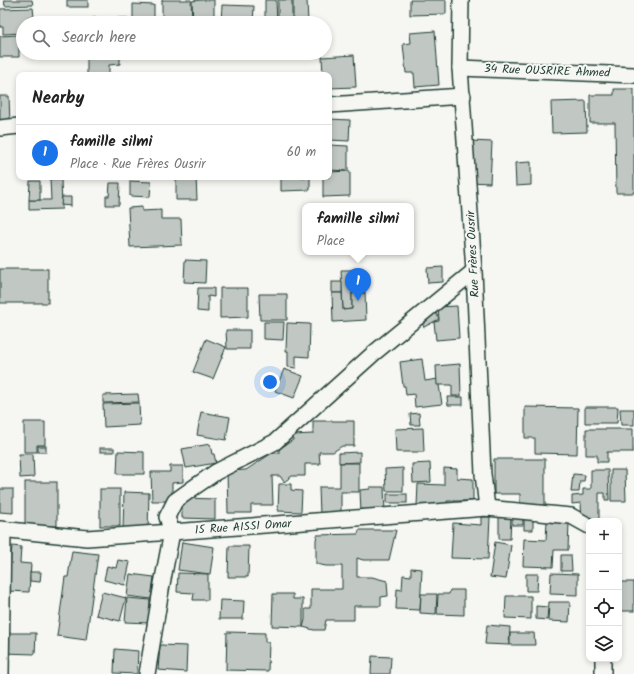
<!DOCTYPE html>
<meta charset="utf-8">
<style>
:root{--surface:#fff;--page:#f2f2f2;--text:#222;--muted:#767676;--line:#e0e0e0;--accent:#1a73e8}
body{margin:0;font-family:Kalam,sans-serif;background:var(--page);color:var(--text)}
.controls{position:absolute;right:12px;bottom:12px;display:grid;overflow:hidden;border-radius:8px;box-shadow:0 2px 6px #0003}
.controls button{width:36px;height:36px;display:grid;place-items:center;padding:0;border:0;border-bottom:1px solid var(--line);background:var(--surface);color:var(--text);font:20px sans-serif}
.you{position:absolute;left:270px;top:382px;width:14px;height:14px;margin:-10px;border:3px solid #fff;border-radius:50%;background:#1a73e8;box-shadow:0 0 0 6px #1a73e833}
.badge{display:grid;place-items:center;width:26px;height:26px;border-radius:50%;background:var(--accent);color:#fff;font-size:13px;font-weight:700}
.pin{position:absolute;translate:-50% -33px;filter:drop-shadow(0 1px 2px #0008)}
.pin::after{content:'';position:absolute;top:21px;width:14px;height:12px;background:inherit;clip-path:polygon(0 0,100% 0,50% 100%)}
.popup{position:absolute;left:302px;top:203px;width:112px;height:52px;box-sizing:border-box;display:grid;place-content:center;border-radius:8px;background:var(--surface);filter:drop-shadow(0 1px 3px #0005);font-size:13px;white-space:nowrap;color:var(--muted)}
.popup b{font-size:15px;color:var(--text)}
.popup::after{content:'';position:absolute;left:50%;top:100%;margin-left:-8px;border:8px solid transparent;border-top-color:var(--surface)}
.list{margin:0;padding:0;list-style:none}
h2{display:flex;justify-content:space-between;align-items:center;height:52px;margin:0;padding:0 16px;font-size:17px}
h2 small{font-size:13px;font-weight:400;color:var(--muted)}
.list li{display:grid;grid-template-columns:26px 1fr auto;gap:12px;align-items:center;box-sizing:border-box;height:56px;padding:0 16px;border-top:1px solid var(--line)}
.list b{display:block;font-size:15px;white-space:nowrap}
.list p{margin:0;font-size:13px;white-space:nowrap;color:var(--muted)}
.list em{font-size:13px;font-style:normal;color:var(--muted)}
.icon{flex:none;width:22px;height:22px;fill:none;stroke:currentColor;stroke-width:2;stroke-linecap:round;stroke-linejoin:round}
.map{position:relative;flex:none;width:634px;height:674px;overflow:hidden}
.search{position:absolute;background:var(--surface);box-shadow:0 2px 6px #0003;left:16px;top:16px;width:316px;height:44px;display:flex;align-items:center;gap:10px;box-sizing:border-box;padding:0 14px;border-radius:22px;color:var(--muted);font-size:15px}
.panel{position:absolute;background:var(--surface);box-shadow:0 2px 6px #0003;left:16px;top:72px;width:316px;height:108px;border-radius:8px}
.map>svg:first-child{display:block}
.building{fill:#c1c8c3;stroke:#1f3d34}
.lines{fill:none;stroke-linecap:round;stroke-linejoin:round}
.street-casing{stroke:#1f3d34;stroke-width:18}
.street{stroke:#f6f6f2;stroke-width:15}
.labels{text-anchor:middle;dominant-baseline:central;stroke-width:4;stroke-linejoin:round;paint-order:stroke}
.street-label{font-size:12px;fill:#1f3d34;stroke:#f6f6f2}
</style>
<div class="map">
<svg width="634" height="674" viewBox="0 0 634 674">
<rect width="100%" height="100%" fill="#f6f6f2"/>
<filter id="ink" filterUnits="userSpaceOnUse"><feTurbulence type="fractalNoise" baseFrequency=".025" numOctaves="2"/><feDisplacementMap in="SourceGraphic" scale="8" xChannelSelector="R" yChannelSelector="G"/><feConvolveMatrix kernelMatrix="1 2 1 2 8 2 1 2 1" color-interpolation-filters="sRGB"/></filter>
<g filter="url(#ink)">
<g class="building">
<polygon points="4,0 32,0 33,5 5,6"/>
<rect x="67" y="0" width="21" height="7"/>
<polygon points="162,0 191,0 192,19 162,20"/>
<polygon points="202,0 214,0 214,23 193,23 192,1"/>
<polygon points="265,0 276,0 277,23 265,23"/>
<rect x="278" y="0" width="14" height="23"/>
<polygon points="293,0 307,0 308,23 293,23"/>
<polygon points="410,0 446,0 446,14 410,15"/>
<polygon points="133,4 154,5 154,23 133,23"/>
<polygon points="222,5 254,6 253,23 221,23"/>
<polygon points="33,8 34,17 28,17 28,23 23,23 23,33 3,34 3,27 0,27 0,9"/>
<rect x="93" y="18" width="34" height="5"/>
<polygon points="435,31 439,85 415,87 414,73 406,73 403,44 411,43 410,33"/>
<polygon points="19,35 19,57 0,57 0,36"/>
<polygon points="87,53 120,53 120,64 109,65 109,75 87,75"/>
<polygon points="354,55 356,87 329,88 329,75 323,75 322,57"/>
<polygon points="614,89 634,89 634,193 616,193 615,123 590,123 590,95 614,95"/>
<polygon points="0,96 9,96 10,123 0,123"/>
<polygon points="586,101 587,132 552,133 551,102"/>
<polygon points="329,119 350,120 349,141 329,140"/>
<polygon points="471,141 492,142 490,183 469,182"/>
<polygon points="329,145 348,146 348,171 329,170"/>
<polygon points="531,162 531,185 516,186 515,163"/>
<polygon points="350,171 350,196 323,197 323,177 329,177 329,172"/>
<polygon points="196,177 197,200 176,200 176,178"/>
<polygon points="281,177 310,177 310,190 281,191"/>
<polygon points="50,179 61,179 62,209 29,210 29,200 51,200"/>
<polygon points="30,181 40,181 40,200 29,200"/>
<polygon points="130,181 151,182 150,197 130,196"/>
<polygon points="110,183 120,183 119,205 106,205 106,196 109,196"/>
<polygon points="62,197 71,197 71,206 61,205"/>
<polygon points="142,207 142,211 161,210 161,219 181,219 182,245 130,247 128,208"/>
<polygon points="185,260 206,261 205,283 184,282"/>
<polygon points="443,267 443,282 428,283 427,268"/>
<rect x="0" y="269" width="48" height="34"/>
<polygon points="341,270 358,270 358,282 354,282 354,293 352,293 352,309 343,310"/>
<rect x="332" y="282" width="10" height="11"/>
<polygon points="354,282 364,282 365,293 354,293"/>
<polygon points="198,288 214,288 214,297 208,296 208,312 197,311"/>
<polygon points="220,288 248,288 248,317 220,318"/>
<polygon points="332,293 342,293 343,310 352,309 352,293 365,293 366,320 333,322"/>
<polygon points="259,294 287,294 287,320 260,320"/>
<polygon points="457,306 459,338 436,340 434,322 439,321 438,307"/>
<polygon points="435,311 439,319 424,327 420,319"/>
<polygon points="264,322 284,322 283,340 264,339"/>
<polygon points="287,323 310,324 309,357 296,356 296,368 288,367 288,351 286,351"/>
<polygon points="226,330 250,330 250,349 227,349"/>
<polygon points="206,339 226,347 213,379 193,372"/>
<polygon points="422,359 425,381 438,379 442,404 415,407 414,394 406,395 405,386 403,386 400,362"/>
<polygon points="460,364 461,396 452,396 452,385 437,385 436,366"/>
<polygon points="284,369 303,376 294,398 275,391"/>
<polygon points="138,394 139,402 103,403 103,395"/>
<polygon points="447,397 463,397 463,405 448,405"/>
<polygon points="139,403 140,425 104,427 103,404"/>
<polygon points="525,407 578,408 577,454 535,453 535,438 525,438"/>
<polygon points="585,407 618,407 617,423 585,423"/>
<polygon points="620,409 634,409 634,425 621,425"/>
<polygon points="201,412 230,417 226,440 197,435"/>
<polygon points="419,413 420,425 411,425 410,414"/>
<polygon points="313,421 354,421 354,446 342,446 333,452 319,452 320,464 305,464 305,476 292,476 284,482 280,476 272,476 273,505 251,505 251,513 228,513 227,471 246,470 272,453 279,453 279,449 293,440 293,435 313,434"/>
<polygon points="24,422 45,422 45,445 37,445 37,452 24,452"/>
<polygon points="423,428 424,452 396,452 395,429"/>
<polygon points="586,429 633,429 633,452 607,452 607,462 597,462 597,455 586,455"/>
<polygon points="210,444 212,454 214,454 216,463 186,468 182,449"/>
<rect x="38" y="446" width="8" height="6"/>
<rect x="100" y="448" width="14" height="4"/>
<polygon points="118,451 144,452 144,474 117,474"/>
<polygon points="360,452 360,462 339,463 339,453"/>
<polygon points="19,454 33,454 34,477 20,478"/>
<polygon points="494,459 545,459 545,505 520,505 520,494 494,494"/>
<polygon points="340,463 359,463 359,492 341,492 341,515 320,515 319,487 340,487"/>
<polygon points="430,463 431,482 413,483 412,464"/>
<polygon points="170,466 183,466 183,482 172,483 172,501 152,501 151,472 170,472"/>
<polygon points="403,468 403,491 386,491 385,469"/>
<polygon points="444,468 457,469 457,478 473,479 473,501 447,501 447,509 417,506 418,484 444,485"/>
<polygon points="591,470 608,470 609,500 605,500 605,493 599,493 599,521 582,521 581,503 572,504 572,496 583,495 583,489 591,489"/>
<polygon points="611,470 625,470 626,501 611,501"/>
<polygon points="573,474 585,475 584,481 580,481 579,492 571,492"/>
<rect x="25" y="482" width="32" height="44"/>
<polygon points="279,484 291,484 291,490 302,491 301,512 278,511"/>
<polygon points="370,487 384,487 385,513 361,513 360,490 370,489"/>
<polygon points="0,489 13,489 13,513 0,512"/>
<rect x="100" y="489" width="20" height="37"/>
<polygon points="124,492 149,493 148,530 123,530"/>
<rect x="387" y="494" width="20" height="9"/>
<polygon points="182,498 215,499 215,519 182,518"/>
<polygon points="499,516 511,516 510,539 499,539"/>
<polygon points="481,517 490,517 488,559 451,558 453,523 481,525"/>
<polygon points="524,517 533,518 533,530 524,530"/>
<rect x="512" y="518" width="11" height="7"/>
<polygon points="547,521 569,522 568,550 554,550 553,567 523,566 524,539 546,540"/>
<polygon points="359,530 396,530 389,560 363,560 357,558 357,577 372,577 387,581 388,596 381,597 381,606 354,606 354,620 326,620 324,630 314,630 303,627 305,620 305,609 311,609 311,589 342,589 342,566 326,566 316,564 316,540 317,535 358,534"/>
<polygon points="182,542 214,547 210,574 178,570"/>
<polygon points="495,542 511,545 506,579 490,577"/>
<polygon points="12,546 21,547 20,563 31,564 29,592 8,591"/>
<polygon points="229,546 249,546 248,577 228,577"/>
<polygon points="72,551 98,554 86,640 57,636 65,577 68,577"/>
<polygon points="561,555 571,555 572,571 561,571"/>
<polygon points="118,560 130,562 125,585 104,580 107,566 116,568"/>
<polygon points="411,568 422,569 420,610 396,609 397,589 402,590 403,575 411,576"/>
<polygon points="30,572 41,572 40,582 30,581"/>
<polygon points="178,573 208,574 208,600 193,600 194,593 177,592"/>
<polygon points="551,573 578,574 578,595 550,594"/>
<polygon points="130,574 154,577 151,599 127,596"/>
<polygon points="526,574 538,574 537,591 526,591"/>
<rect x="619" y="582" width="15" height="29"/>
<polygon points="450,590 464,590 464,615 437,614 438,594 449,594"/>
<polygon points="102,592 126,598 120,621 96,615"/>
<polygon points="273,594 293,594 293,599 303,599 303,627 272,626"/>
<polygon points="421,594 437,594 436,614 420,613"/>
<polygon points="506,596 531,596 531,619 505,618"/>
<polygon points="127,598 150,600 149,623 125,622"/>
<polygon points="220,600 244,601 243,619 219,619"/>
<polygon points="549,602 570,602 569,622 548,621"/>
<polygon points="536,606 548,607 547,620 536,619"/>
<polygon points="487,625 510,627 509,645 485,644"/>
<polygon points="227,632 265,633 265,642 269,642 268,671 226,670"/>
<polygon points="2,633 36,633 35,654 2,653"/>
<polygon points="510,633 534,633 535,645 510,645"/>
<polygon points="160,645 187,646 186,672 158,670"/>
<polygon points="115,649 138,651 137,674 114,673"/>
<polygon points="372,656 391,657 390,674 371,674"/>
</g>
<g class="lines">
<g class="street-casing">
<g id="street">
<polyline points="461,0 460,68 474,271 483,474 487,508"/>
<polyline points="460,68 634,75"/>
<polyline points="329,105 463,96"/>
<polyline points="0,128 19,126"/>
<polyline points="0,529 87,538 172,532 487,508 571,516 589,526"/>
<polyline points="603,659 603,674"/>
<polyline points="1,674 3,530"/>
<polyline points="147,674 162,584 172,532 167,517 175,501 193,488 216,472 275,442 374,353 474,271"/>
</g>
</g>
<use href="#street" class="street"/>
</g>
</g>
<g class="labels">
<g class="street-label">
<text transform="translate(547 71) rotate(2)">34 Rue OUSRIRE Ahmed</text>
<text transform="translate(473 254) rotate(-93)">Rue Frères Ousrir</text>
<text transform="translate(243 527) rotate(-4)">15 Rue AISSI Omar</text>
</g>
</g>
</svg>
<div class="controls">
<button>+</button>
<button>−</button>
<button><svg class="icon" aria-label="locate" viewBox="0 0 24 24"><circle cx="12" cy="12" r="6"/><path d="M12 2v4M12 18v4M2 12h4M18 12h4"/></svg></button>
<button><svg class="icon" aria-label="layers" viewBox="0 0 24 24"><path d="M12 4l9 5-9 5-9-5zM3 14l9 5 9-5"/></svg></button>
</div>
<div class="you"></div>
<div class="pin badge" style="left:358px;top:301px">1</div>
<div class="popup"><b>famille silmi</b>Place</div>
<div class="search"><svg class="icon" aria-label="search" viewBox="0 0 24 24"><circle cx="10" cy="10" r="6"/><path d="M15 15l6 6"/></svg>Search here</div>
<section class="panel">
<h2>Nearby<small></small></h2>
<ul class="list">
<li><span class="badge">1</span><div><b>famille silmi</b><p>Place · Rue Frères Ousrir</p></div><em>60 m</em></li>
</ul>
</section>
</div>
